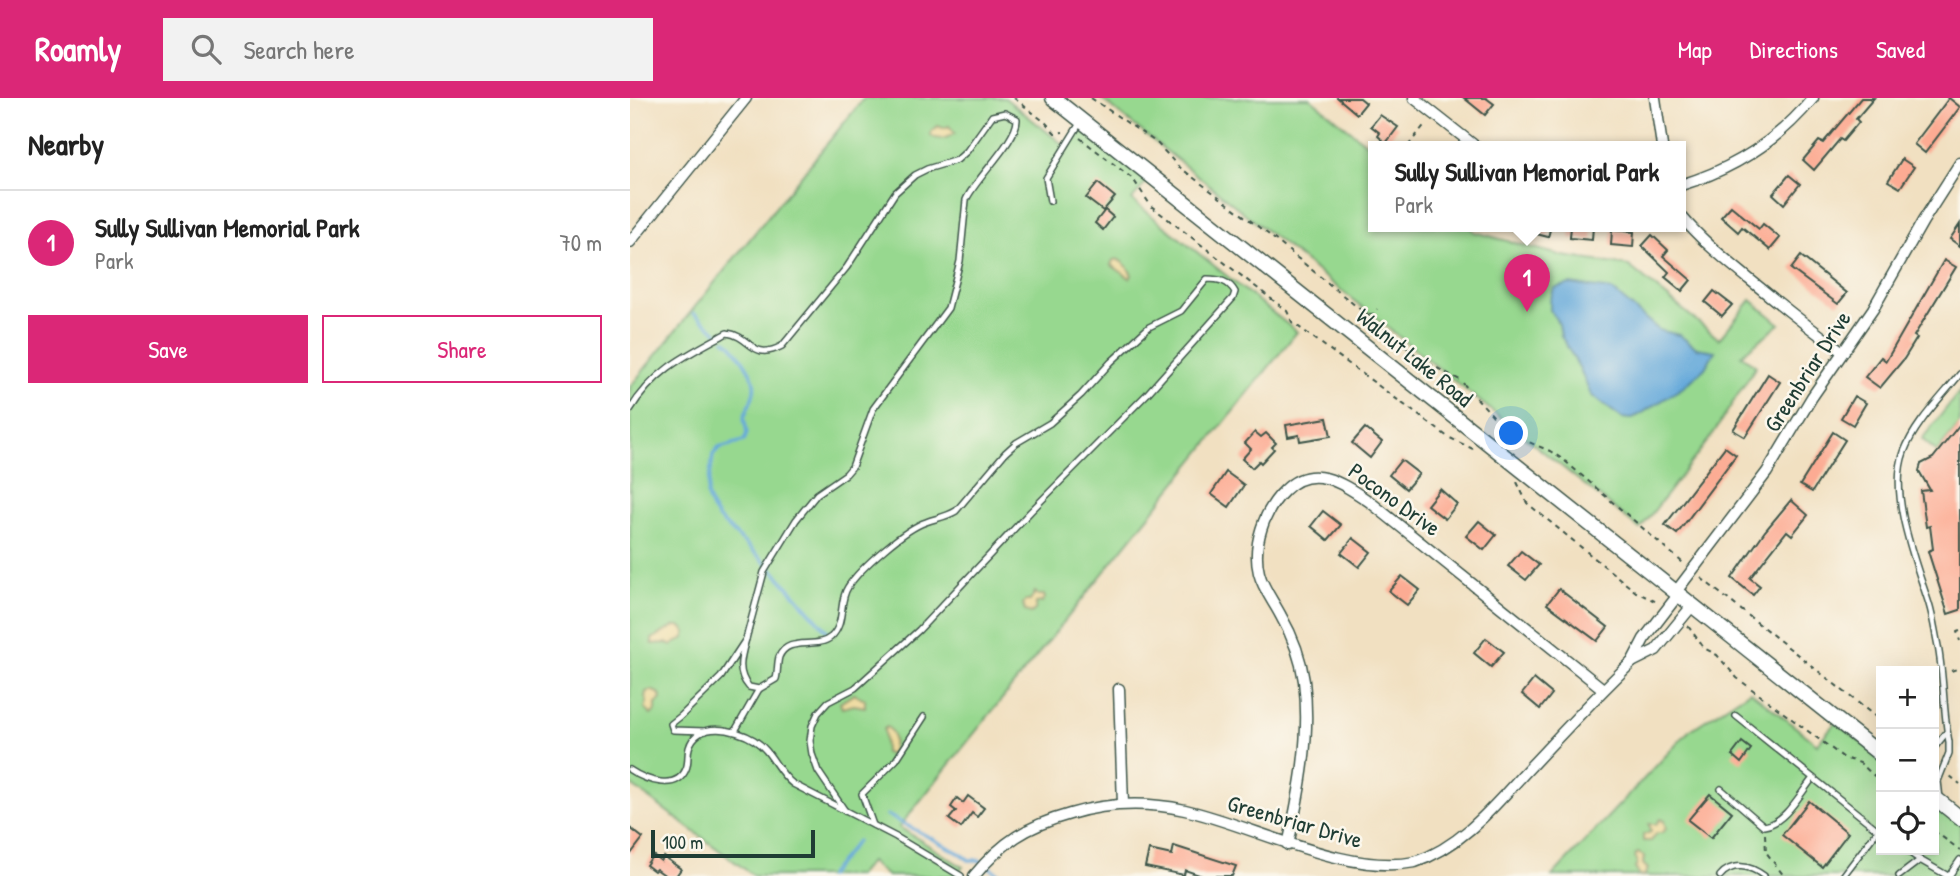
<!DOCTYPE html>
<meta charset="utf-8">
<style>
:root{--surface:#fff;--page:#f2f2f2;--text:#222;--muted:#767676;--line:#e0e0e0;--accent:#db2777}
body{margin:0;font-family:"Patrick Hand",sans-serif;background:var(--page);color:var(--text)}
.controls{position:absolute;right:21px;bottom:21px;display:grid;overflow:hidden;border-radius:0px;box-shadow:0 7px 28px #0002}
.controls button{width:63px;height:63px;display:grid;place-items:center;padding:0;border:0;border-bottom:2px solid var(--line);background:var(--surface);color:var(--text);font:35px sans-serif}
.scale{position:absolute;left:21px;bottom:18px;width:164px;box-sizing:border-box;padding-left:7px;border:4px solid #1f3d34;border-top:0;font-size:19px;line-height:24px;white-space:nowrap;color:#1f3d34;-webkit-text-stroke:5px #fbf7ec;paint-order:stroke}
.you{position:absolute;left:882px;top:336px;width:24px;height:24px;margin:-18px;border:5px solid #fff;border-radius:50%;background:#1a73e8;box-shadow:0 0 0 10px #1a73e833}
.badge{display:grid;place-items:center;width:46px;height:46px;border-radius:50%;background:var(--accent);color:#fff;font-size:23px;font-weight:700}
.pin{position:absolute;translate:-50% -58px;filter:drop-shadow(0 2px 4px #0008)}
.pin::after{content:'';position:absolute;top:37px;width:24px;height:21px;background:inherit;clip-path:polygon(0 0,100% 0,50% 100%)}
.popup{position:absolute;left:738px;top:43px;width:318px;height:91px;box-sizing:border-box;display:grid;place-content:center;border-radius:0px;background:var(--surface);filter:drop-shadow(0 2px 5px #0005);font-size:23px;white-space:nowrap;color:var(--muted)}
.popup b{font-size:26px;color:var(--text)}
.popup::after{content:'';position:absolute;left:50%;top:100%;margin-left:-14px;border:14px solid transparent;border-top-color:var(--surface)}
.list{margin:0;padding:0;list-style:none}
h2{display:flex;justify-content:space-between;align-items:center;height:91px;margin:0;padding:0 28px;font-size:30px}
h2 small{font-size:23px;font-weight:400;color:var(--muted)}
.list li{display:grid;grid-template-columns:46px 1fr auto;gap:21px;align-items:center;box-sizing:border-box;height:105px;padding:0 28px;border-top:2px solid var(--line)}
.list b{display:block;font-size:26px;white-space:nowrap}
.list p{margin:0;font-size:23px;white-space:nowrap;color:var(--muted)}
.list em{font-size:23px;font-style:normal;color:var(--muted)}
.actions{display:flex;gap:14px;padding:21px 28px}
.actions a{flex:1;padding:16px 0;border:2px solid var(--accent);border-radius:0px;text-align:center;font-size:24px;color:var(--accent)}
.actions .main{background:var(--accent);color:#fff}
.icon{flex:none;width:38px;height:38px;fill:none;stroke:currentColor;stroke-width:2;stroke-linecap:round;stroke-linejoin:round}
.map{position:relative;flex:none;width:1330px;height:778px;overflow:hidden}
header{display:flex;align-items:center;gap:42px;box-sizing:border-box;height:98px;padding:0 35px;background:var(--accent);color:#fff}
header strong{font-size:33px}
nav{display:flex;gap:38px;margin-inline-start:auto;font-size:24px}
.search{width:490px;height:63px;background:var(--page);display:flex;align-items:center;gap:18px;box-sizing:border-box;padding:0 24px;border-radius:0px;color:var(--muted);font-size:26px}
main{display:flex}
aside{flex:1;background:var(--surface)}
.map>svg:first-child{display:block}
.green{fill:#97d88f;stroke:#5b8a62;stroke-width:2}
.sand{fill:#eeda9e;stroke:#868c69;stroke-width:2}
.water{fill:#65a9da;stroke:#427387;stroke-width:2}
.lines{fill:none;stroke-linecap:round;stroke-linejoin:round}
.stream{stroke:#65a9da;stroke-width:3.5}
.building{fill:#fcab93}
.service-casing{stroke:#3e5549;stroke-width:8}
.minor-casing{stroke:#3e5549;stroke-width:13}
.tertiary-casing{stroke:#3e5549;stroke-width:17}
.path{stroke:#3e5549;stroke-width:2;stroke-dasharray:5 5;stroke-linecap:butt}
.service{stroke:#fff;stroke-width:5}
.minor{stroke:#fff;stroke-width:10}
.tertiary{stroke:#fff;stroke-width:14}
.labels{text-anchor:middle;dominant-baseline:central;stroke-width:5;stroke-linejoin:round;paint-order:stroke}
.street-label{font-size:23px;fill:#1f3d34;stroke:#fbf7ec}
</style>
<header>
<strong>Roamly</strong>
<div class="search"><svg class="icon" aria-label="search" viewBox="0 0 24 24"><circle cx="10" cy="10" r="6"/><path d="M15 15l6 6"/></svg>Search here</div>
<nav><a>Map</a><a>Directions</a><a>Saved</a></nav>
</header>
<main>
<aside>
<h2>Nearby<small></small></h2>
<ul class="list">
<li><span class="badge">1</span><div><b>Sully Sullivan Memorial Park</b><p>Park</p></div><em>70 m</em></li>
</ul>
<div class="actions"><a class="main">Save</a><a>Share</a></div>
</aside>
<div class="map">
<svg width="1330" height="778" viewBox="0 0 1330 778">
<rect width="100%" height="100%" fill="#fbf7ec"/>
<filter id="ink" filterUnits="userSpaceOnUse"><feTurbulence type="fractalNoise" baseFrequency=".0143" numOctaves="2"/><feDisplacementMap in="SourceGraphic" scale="14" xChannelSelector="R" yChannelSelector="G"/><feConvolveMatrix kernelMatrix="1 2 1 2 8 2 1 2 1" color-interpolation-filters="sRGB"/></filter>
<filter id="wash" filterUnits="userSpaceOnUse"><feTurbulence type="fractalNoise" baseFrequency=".00686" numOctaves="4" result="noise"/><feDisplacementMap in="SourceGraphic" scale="28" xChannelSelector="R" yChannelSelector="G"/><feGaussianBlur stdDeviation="1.57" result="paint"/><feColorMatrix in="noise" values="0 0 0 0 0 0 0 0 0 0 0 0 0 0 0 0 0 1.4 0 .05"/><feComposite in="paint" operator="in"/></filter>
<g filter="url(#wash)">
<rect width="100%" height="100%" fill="#f1e0c1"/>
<g class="green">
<polygon points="234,0 375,0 435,48 454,26 520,79 502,102 667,234 269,729 333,769 325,778 257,778 240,764 228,778 124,778 0,686 0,289"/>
<polygon points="470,0 680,0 743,51 743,128 838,128 845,134 933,158 999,168 1089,241 1121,202 1150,226 1111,257 1126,268 1083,336 1010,431"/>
<polygon points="1329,294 1330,326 1307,354 1292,341"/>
<polygon points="1120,593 1187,646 1206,624 1251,660 1251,752 1304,752 1304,701 1330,722 1330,778 922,778 1059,633"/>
</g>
<g class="sand">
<path d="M308 28 313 30 319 28 325 35C318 40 309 43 301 38V34Z"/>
<path d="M487 161C495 165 498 169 502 177L500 180 481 167 483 162Z"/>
<polygon points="405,494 408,497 414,497 415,500 412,504 406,505 405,512 401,515 395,513 393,506 395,503 400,503"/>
<polygon points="45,528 50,528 56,534 54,540 42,547 37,545 22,546 22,541"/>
<polygon points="21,592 30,596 31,601 26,606 26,612 21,617 15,610 17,604 15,599 16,594"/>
<polygon points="224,596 235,601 235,609 224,607 212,610 210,605"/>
<path d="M257 629C265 634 265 648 260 657L255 655 254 631Z"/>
<polygon points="1030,721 1034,723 1036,731 1031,735 1027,735 1021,743 1013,743 1013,737 1021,734 1019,726 1026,726"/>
<polygon points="1008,755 1014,758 1013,766 1018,771 1014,778 1009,777 1005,770 1007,766 1005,757"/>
</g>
<polygon class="water" points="940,186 982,192 1029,232 1049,237 1067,250 1085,253 1075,270 1055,288 1009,317 1000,321 992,320 961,297 950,271 931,238 929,226 920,212 920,203 924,190"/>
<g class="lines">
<g class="stream">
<polyline points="64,215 88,235"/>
<path d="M95 242C103 247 105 251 110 258 129 287 128 288 114 319L117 335 114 343 89 350 83 357 77 398 82 411 89 421 141 470 198 534"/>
<polyline points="257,717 331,756 339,762 349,762 372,778"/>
<polyline points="198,778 227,743"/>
</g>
</g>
<g id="blocks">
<g class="building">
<polygon points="708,0 730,0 736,5 727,16"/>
<polygon points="834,0 856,0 864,6 855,17"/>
<polygon points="1231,0 1244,0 1226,21 1229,24 1213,43 1210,41 1184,72 1173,62 1189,43 1193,45"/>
<polygon points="1319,0 1330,9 1295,55 1284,46"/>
<polygon points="750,17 768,29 756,45 748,38 750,35 741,28"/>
<polygon points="1272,61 1284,69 1270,90 1258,83"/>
<polygon points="1159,77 1170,86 1154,106 1143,96"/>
<polygon points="468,85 485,99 473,113 456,100"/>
<polygon points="1101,108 1129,131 1133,126 1150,140 1140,152 1112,129 1108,134 1091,119"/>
<polygon points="475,112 483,119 473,132 465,125"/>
<polygon points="1330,126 1330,148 1320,141"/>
<polygon points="887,128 921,128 918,139 887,131"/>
<polygon points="941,128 963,128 962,142 940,140"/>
<polygon points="982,132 1004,134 1003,149 981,147"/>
<polygon points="1022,137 1038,152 1033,158 1061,182 1052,193 1035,179 1039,174 1012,148"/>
<polygon points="1171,158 1217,195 1208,206 1161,171"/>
<polygon points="1314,162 1326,169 1284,238 1287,240 1274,261 1250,290 1235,279 1251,259 1256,263"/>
<polygon points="1084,193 1102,207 1092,218 1075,204"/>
<polygon points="1138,276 1150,284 1115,339 1103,332"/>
<polygon points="1224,298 1236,305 1223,327 1211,320"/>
<polygon points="697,320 701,338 670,343 669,337 658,339 656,327"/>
<polygon points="1330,326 1330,512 1318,516 1298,453 1303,451 1300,428 1296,429 1291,393 1300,392 1289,373 1291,366 1303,360"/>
<polygon points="735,330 752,344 740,360 722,345"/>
<polygon points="625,334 631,339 636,335 646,345 642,349 644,351 631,365 629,363 622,370 612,361 621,351 615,345"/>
<polygon points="1203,334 1215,342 1182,394 1170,387"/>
<polygon points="1095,349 1106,357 1047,436 1035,427"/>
<polygon points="771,362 789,376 776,391 759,377"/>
<polygon points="596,374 614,387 599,409 581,396"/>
<polygon points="810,391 827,406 815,421 797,407"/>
<polygon points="1161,402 1178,417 1162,437 1157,433 1120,480 1130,488 1123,497 1102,480 1135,433"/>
<polygon points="693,413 711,427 698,442 681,428"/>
<polygon points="849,423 866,437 854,452 836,438"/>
<polygon points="723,440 741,454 729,469 711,455"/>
<polygon points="891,453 909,467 896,482 878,468"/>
<polygon points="772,478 790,492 777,507 759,493"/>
<polygon points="929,491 978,529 967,543 917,506"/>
<polygon points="856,540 874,554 861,569 844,555"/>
<polygon points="904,581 922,596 910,611 892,596"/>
<polygon points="1112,644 1121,651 1111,665 1102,657"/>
<polygon points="1080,696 1102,714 1081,740 1058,722"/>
<polygon points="338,698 354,710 347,719 342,715 331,730 319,721 326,713 321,709 327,700 333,705"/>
<polygon points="1179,703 1218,735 1192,769 1152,737"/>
<polygon points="0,730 13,740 0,757"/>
<polygon points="544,748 606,768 602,778 572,778 555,772 554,777 515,769 519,752 542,757"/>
<polygon points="23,757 31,763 34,759 51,771 46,778 36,778 26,771 24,773 16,767"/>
</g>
</g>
</g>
<g filter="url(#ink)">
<use href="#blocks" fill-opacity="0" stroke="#3e5549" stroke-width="2"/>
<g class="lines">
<g class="service-casing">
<g id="service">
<polyline points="420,103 416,80 450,25"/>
<path d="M0 312C25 271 57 257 97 235 122 238 121 264 152 248L217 169 265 95 285 77 297 71 327 62 337 53 362 18 375 15 387 21C388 42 345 81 336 102L330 163 318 210 243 311 222 369 216 376 187 396 166 422 134 474 116 541 91 579 51 618 41 626 43 632 75 633"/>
<path d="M116 541C111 559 106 574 119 589L129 591 146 581C148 574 147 566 149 559 158 537 186 552 201 539 216 525 208 504 218 489 230 470 275 431 296 424 307 420 316 419 326 413L375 355 386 345 420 325 451 297 481 264 519 229 551 213 577 181C589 181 599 183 605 194L603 200 517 296 401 413 289 532 225 590 198 604 188 615 182 628 180 643 182 656 188 673 215 713"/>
<polyline points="1106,618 1248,732 1213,778"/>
<polyline points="105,633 129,591"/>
<polyline points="1304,650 1317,634"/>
<path d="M0 672C15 682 47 694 56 671 59 664 57 657 59 650 67 622 106 631 124 642 142 653 147 674 163 686L266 739 331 778"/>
<path d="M1091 691 1134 728C1155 725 1170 696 1183 680"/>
<path d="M1310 701 1308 683 1319 655V644C1313 612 1314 580 1308 548 1305 534 1303 519 1299 506 1286 465 1258 396 1274 354 1285 325 1311 300 1330 276"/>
<polyline points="243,727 232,696 266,662 294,619"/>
<polyline points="1276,752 1290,762"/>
<path d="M1090 778C1102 764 1120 767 1134 778"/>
<polyline points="1269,778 1290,762 1318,778"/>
<polyline points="1319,778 1330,762"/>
</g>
</g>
<g class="minor-casing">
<g id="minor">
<polyline points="784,0 845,48"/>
<polyline points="1025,0 1032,48"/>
<path d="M1051 87C1104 71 1148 43 1183 0"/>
<path d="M1051 118C1071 142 1095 161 1119 181 1150 206 1180 231 1213 254"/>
<polyline points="0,144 116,0"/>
<polyline points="1045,495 1137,374 1182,299 1243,211 1293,123 1330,65"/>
<polyline points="1048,497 1014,541 1002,564 1026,552 1062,508"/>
<polyline points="489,591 493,706"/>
<path d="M658 747C670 693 681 639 674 583 671 561 662 537 651 518 644 504 633 491 629 475 622 447 634 412 655 392 683 364 713 386 740 404L973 591"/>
<path d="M344 778C372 744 397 728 440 716 477 705 517 704 555 712 622 727 717 778 785 764 834 748 868 703 902 667 935 632 967 597 1002 564"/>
</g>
</g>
<g class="tertiary-casing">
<g id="tertiary">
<polyline points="423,0 1251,657"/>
<polyline points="1304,699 1330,720"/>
</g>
</g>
<g class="path">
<polyline points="384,0 416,25 425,35 433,34"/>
<polyline points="461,0 527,45 548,68 638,136 792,262 830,282 865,320 894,342 920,353 935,363 1053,465"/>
<polyline points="450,40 503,81 521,108 657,213 662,224 818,339 843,351"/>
<polyline points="778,48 796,25"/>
<polyline points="739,216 743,216 747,211"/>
<polyline points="887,384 897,405 1006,494 1029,505"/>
<polyline points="1071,480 1251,623"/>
<polyline points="1058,528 1074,550 1087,557 1107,580 1214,660 1230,665 1251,684"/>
<polyline points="1330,533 1327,534 1330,543"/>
<polyline points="1321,573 1330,570"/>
<polyline points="1320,678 1330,686"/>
<polyline points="1304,733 1330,752"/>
<polyline points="1135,736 1136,754 1154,778"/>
</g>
<use href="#service" class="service"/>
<use href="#minor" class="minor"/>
<use href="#tertiary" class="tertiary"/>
</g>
</g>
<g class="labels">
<g class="street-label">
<text transform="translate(785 259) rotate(39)">Walnut Lake Road</text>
<text transform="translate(1177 273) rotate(-57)">Greenbriar Drive</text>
<text transform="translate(765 401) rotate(36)">Pocono Drive</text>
<text transform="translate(665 723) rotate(16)">Greenbriar Drive</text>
</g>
</g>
</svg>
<div class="controls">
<button>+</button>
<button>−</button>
<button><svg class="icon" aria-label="locate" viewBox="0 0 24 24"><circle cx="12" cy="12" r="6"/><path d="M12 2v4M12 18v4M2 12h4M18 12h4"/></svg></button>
</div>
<div class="scale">100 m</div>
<div class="you"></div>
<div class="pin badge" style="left:897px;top:214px">1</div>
<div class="popup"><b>Sully Sullivan Memorial Park</b>Park</div>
</div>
</main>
